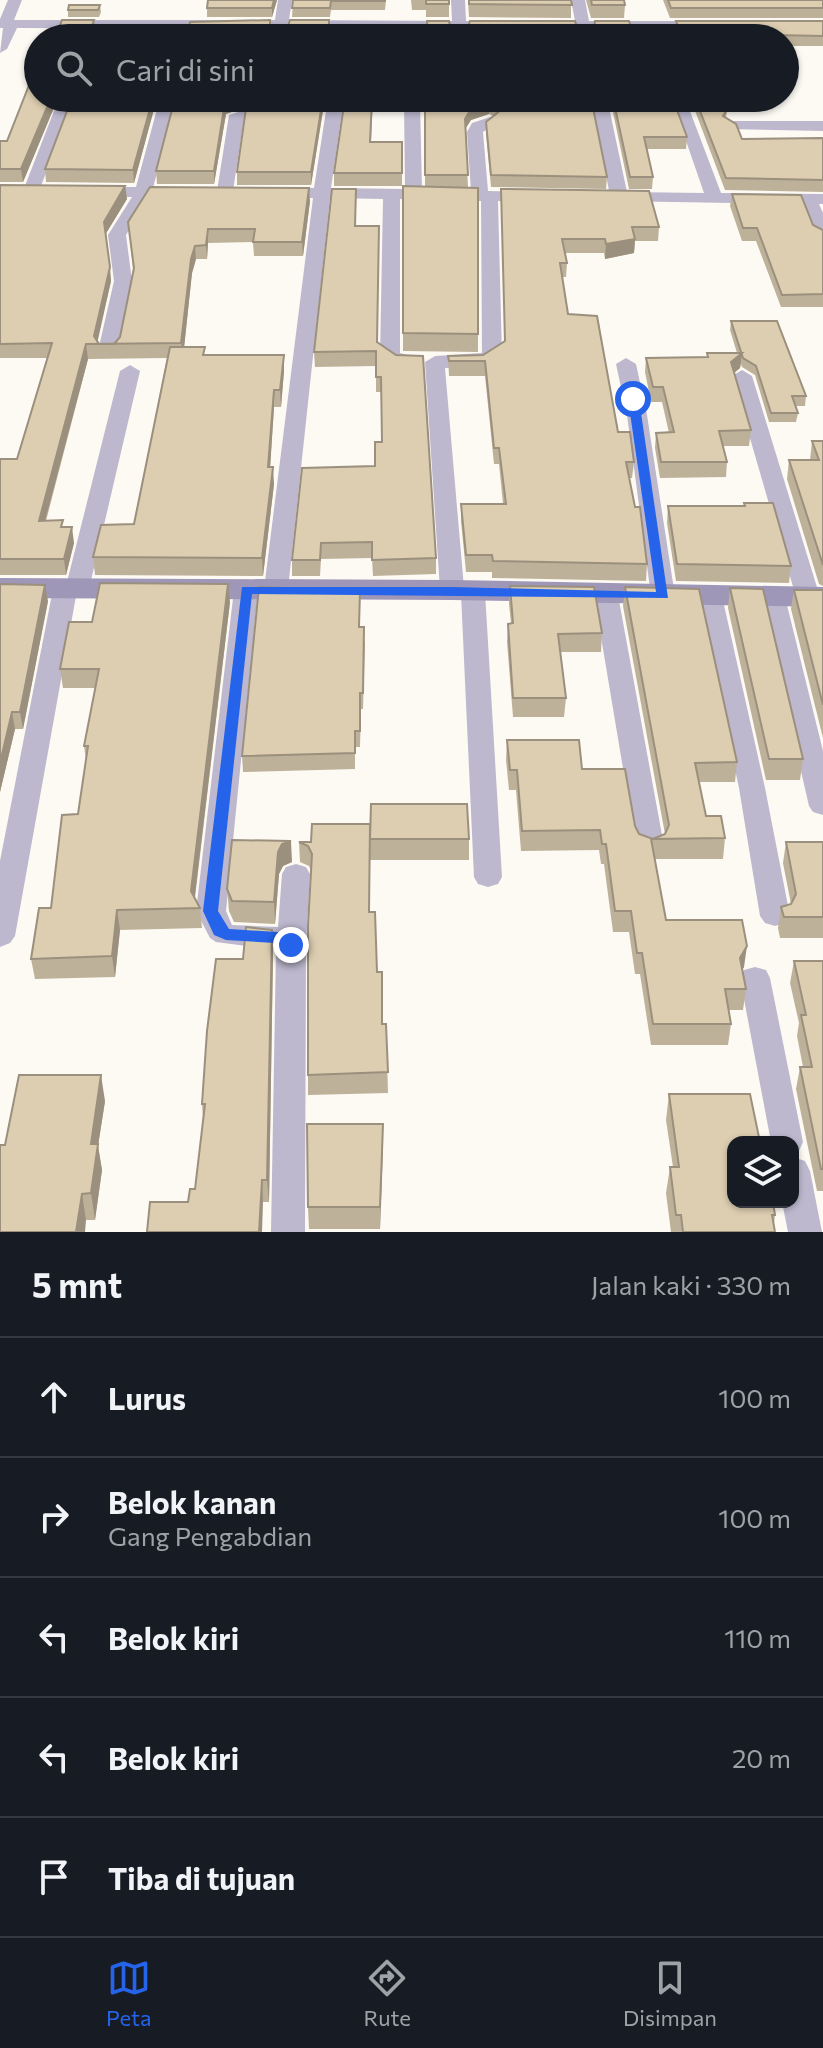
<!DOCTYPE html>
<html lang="id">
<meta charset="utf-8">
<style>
:root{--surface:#171b24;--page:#20242c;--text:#f1f3f6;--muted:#9ea1a6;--line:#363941;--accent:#2563eb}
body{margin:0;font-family:Commissioner,sans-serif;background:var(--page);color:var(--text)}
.controls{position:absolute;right:24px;bottom:24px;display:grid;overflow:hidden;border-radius:16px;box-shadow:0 2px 6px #0004}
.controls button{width:72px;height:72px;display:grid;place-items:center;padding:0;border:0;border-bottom:2px solid var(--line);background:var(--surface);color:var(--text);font:40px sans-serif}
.stop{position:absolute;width:24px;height:24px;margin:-18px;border:6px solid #2563eb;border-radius:50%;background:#fff}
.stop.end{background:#2563eb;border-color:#fff;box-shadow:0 2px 8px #0008}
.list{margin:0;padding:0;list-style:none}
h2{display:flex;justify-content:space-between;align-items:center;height:104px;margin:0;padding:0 32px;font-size:34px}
h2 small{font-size:26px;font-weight:400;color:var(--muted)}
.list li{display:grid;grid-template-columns:52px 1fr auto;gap:24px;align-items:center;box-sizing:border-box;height:120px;padding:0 32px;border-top:2px solid var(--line)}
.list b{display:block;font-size:30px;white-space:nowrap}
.list p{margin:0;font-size:26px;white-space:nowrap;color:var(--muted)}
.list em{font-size:26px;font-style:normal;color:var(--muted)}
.icon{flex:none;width:44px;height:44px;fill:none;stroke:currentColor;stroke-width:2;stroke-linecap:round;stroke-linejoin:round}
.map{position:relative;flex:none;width:823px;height:1232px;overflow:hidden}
.search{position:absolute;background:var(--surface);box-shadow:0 2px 6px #0004;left:24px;right:24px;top:24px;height:88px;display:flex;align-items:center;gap:20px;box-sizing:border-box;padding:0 28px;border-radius:44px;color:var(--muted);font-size:30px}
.sheet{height:704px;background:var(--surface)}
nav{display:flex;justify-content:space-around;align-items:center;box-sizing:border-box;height:112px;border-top:2px solid var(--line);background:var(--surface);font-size:22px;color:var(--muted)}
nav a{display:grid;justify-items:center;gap:4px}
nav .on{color:var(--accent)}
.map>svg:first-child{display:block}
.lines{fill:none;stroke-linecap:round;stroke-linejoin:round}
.street{fill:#bdb8ce;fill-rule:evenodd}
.secondary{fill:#9f97b8;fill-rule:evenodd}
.wall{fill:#beb199}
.shaded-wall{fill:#9b907d}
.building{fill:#ddceb2;stroke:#9b907d;stroke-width:2}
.route{fill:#2563eb}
</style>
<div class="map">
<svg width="823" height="1232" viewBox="0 0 823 1232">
<rect width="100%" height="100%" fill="#fdfaf4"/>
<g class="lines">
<g class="street">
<polygon points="8,0 22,0 14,20 275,20 278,0 292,0 289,20 452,21 451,0 465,0 466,21 501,21 508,25 501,29 467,29 467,38 453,38 453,29 288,29 287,38 273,38 274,29 17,28 7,49 0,53 3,28 0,28 0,19"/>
<polygon points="571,0 585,0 589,21 709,21 716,25 709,29 591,29 593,38 579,38 577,29 540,28 540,22 575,21"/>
<polygon points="59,98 75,98 39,191 31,196 25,195 23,191"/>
<polygon points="160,98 176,98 153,188 177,188 185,193 177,198 149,198 126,235 132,281 118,351 108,357 98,351 114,281 108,235 132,197 94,197 86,192 94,187 136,187"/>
<polygon points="263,98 279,98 270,111 244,118 233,191 225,196 219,195 217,191 229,115 259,105"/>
<polygon points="328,98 344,98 331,188 405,189 404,102 414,98 420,102 422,190 471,191 467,132 472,123 490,117 498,122 483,132 488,191 533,192 541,197 533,202 498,201 502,356 483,367 445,368 464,588 473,585 481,587 485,592 502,877 498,884 488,887 478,884 474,877 461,594 452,597 444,595 440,590 425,362 435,356 482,353 481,201 400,199 400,353 419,358 422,362 412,368 383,361 380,357 383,199 330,198 288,589 284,594 268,594 264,589 313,198 277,197 269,192 277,187 314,188"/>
<polygon points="591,98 607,98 627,192 704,193 675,109 683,104 688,106 721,193 823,194 823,204 819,204 823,213 823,241 814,236 802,204 611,201"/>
<polygon points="732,121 823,121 823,131 726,129 724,126"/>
<polygon points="626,358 636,364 647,415 675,596 671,601 655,601 651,596 627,415 616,364"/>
<polygon points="130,365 140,371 89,589 85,594 76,596 15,936 10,943 0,947 0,861 53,589 57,584 67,582 120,371"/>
<polygon points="742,370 752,376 820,597 816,602 800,602 796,597 732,376"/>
<polygon points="246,583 254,585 258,590 226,911 232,925 278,927 282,874 286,867 296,864 306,867 310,874 306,945 305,1232 271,1232 276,950 216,942 210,938 196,911 234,590 238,585"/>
<polygon points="606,588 614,590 618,595 664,846 660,853 650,856 640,853 636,846 594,595 598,590"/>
<polygon points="710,589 718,591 722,596 765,788 790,916 785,923 775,926 765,923 760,916 739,788 698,596 702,591"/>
<polygon points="773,590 781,592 785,597 823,751 823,815 813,812 809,806 761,597 765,592"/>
<polygon points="755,967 766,970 770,978 803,1142 799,1151 793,1153 793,1142 771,1142 740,978 744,970"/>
<polygon points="793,1157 805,1161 810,1171 822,1232 788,1232 782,1202 793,1202"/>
</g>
<polygon class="secondary" points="0,578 452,580 823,587 823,607 452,600 0,598"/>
</g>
<g class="wall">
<polygon points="277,0 272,17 207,17 207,8"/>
<polygon points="293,0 386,0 385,10 331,10 330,17 292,17"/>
<polygon points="411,0 449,0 449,17 426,17 426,10 412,10"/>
<polygon points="468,0 571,0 571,18 469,17"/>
<polygon points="586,0 624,0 625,5 624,18 591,18"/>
<polygon points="663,0 823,0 823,18 670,18"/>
<polygon points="100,5 101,12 99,17 68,17 68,10"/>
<polygon points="427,21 451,30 578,30 634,36 677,36 675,32 676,21 823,21 823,46 785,46 785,38 427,38"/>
<polygon points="38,98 58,98 23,182 0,182 0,141 7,141"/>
<polygon points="157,98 134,183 46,182 45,169"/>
<polygon points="175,98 261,98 257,103 226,114 214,184 157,184 156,171"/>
<polygon points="325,98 311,185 237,185 237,172 272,100"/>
<polygon points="345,98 373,98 371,142 402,142 402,186 334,186 334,173"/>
<polygon points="425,98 591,98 607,177 606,189 491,187 486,134 486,122 493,116 489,114 471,120 465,129 468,187 478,188 478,352 403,351 403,186 425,186"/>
<polygon points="610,98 723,98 727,110 726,118 742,139 823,138 823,192 725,190 694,108 685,101 676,107 687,137 686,149 647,149 653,177 652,189 629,189"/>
<polygon points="0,185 125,186 127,199 105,235 111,281 97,341 99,344 114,344 120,337 133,269 128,222 310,201 303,256 254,256 253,242 208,243 207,259 196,259 192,273 184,347 205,355 284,371 281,407 274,407 270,467 274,484 263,576 95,575 93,557 134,524 167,358 88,359 46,521 63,527 74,543 66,575 0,575 0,459 17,459 47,358 0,358"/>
<polygon points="501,189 659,227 658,241 635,241 634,253 605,259 604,253 565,253 567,263 566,277 562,277 568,314 618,432 634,462 632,478 629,478 647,564 646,581 492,578 492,572 466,572 461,521 461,504 503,504 499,464 494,464 485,376 449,376 448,356 483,355 505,341"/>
<polygon points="732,194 813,225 823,230 823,307 781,307 756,241 742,241 730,206"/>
<polygon points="355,226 377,343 436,558 436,574 373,576 372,558 321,559 320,576 292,576 292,560 375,466 382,442 381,392 376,392 376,366 315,367 314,352"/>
<polygon points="731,321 806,396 805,406 795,406 798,413 796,422 769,422 755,375 742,367 741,364 740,368 734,373 751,430 749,446 723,446 727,462 726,477 660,478 655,448 656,433 669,433 662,402 651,402 645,372 646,358 707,357 707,353 737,353 730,330"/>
<polygon points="812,441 823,441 823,586 819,584 787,479 789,460 810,460"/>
<polygon points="744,503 791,566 789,583 676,581 667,523 668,506 744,506"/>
<polygon points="0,584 48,601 23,729 15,729 0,792"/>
<polygon points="510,586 602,633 601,652 560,652 566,698 564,717 513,717 507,642 508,624 511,623 509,604"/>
<polygon points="625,587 737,762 735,782 699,782 706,816 725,838 723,859 654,859 666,920 744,967 742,970 746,989 743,1010 728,1010 731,1024 728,1045 651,1045 640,974 635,974 629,932 613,932 604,864 601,864 599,850 521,851 516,790 509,790 506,760 507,740 582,769 635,826 639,834 653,839 665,834 623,606"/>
<polygon points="730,588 803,759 800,780 766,780 728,608"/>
<polygon points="794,590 823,590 823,738 791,609"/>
<polygon points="230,602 195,898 200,908 202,928 120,930 115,977 35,979 31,959 51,908 78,814 86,760 84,746 95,688 63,688 60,669 92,622"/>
<polygon points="360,627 365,643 363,709 361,709 360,747 355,747 355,769 243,772 242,756"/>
<polygon points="312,824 469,839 469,860 370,860 370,846 370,912 382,1024 386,1024 388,1093 308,1095 308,1075 311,871 309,866 300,862 299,842 311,842"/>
<polygon points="232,840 292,862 283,866 279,874 275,924 234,922 229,911 227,889"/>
<polygon points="786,842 823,842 823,938 780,938 778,928 781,907 791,904 783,863"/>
<polygon points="273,953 269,1202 188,1202 195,1189 203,1118 202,1104 243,959"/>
<polygon points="794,961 823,961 823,1191 817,1191 796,1089 800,1067 803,1067 797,1036 799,1023 790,983"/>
<polygon points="669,1094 775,1215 774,1224 775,1232 671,1232 666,1193 670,1167 673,1167 666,1120"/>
<polygon points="105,1101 98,1146 102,1170 95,1220 86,1220 5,1145"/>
<polygon points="383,1124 380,1229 309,1229 308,1207"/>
</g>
<g class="shaded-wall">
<polygon points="274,0 277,0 272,17 272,8"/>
<polygon points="94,20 95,31 93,38 88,38"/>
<polygon points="51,98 58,98 23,182 21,169"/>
<polygon points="153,98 157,98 134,183 133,170"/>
<polygon points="236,98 261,98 257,103 226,114 214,184 214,171 225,102"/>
<polygon points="323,98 325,98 311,185 311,172"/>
<polygon points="674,98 685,98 685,101 672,110"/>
<polygon points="489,103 489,114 471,120 464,131 465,119 471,109"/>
<polygon points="125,186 127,199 105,235 104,222"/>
<polygon points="309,188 310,201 303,256 302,242"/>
<polygon points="208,229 208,243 207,259 206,245"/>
<polygon points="635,239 634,253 605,259 606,244"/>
<polygon points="195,246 196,259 192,273 183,358 181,343 191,259"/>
<polygon points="110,267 111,281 97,344 94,336"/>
<polygon points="86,344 88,359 41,536 39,521"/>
<polygon points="742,353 740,368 729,377 731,362"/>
<polygon points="284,355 284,371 281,407 280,390"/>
<polygon points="274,390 274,407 269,485 268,467"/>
<polygon points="273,467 274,484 263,576 262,558"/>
<polygon points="72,527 74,543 66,575 64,559"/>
<polygon points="228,584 230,602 193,911 191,891"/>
<polygon points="45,585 48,601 23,729 20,712"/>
<polygon points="12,712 15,729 0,792 0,763"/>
<polygon points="291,841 292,862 283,866 279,874 275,924 274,902 278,852 282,844"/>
<polygon points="117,910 120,930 115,977 112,956"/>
<polygon points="272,930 273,953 269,1202 267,1180"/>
<polygon points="747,946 744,967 737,979 740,958"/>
<polygon points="101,1075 105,1101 98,1146 102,1170 95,1220 91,1193 91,1144"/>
<polygon points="383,1124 383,1146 380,1229 380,1207"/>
<polygon points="262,1180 263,1202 262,1232 259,1232"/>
<polygon points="82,1194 86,1220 85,1232 76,1232"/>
</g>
<g class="building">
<polygon points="208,0 274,0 272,8 207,8"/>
<polygon points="293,0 385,0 385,1 331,1 330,8 292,8"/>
<rect x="426" y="0" width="23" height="4"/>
<polygon points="469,0 571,0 572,5 469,4"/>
<polygon points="591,0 624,0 625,5 592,5"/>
<polygon points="668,0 823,0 823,8 671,8"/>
<polygon points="69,5 100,5 98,10 68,10"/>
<polygon points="62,20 94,20 88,38 55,38"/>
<polygon points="270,20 270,28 287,29 290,20 329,20 329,38 137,38 139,33 188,32 190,22"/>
<polygon points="427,21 449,21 451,30 467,30 470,21 575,21 578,30 594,30 595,21 629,21 634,36 682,36 676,21 823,21 823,36 718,34 720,38 428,38"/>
<polygon points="35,70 38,70 38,98 51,98 21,169 0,169 0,141 7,141"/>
<polygon points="72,98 153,98 133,170 45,169"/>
<polygon points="175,98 236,98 225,102 214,171 156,171"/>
<polygon points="274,98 323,98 311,172 237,172 246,108 272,100"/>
<polygon points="345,98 372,98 370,142 402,142 402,173 334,173"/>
<polygon points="425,98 591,98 607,177 491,175 486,122 501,110 489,103 471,109 465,119 468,175 425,175"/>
<polygon points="613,98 674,98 673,99 687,137 644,137 653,177 630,177"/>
<polygon points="695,98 723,98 727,110 723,116 736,124 742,139 823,138 823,180 726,178"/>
<polygon points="0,185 125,186 104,222 110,267 94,336 99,344 114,344 120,337 134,268 128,222 150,187 309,188 302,242 253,242 255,229 208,229 206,245 195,246 191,259 181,343 86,344 39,521 63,520 61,527 72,527 64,559 0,559 0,459 17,459 52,343 0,344"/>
<polygon points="403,186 478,188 478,334 403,333"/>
<polygon points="332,189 356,189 355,226 379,226 377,342 396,355 423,356 436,558 372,560 372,542 321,543 320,560 292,560 302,468 375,466 375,442 382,442 381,377 376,377 376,351 314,352"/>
<polygon points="501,189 649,191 659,227 632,227 635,239 606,244 605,239 562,239 567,263 560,263 568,314 597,316 618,432 630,432 634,462 626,462 635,507 640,507 647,564 493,561 492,555 466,555 461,504 506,504 499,448 494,448 485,361 449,361 448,356 483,355 505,341"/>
<polygon points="732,194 801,195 813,225 823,230 823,294 782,295 757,228 743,228"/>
<polygon points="731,321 777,321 806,396 792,396 798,413 771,413 756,366 743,358"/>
<polygon points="170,347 205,347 203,355 284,355 280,390 274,390 268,467 273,467 262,558 93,557 101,525 134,524"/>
<polygon points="707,353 742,353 731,362 751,430 719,431 727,462 661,462 656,433 674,432 663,387 653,387 646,358 708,357"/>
<polygon points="812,441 823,441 823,565 789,460 819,460"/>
<polygon points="744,503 773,503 791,566 677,564 668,506 745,506"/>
<polygon points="100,583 228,584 191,891 200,908 117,910 112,956 31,959 39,908 51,908 62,815 78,814 88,746 84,746 99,669 60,669 69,622 92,622"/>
<polygon points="0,584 45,585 20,712 12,712 0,763"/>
<polygon points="510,586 594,587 602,633 558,634 566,698 513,698 508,624 513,623"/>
<polygon points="259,587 360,591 359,627 364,627 363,693 360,693 360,731 355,731 355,753 242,756"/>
<polygon points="625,587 699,589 737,762 695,763 706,816 721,816 725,838 651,839 666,920 742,920 747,946 740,958 746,989 725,989 731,1024 653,1024 642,953 637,953 631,911 615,911 606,844 602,844 600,830 522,831 517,770 510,770 507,740 579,740 582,769 625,769 635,826 639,834 653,839 665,834 669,825"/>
<polygon points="730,588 763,589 803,759 769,759"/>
<polygon points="794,590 823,590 823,705"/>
<polygon points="371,804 467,804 469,839 370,839"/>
<polygon points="312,824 370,824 369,912 375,912 377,972 382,972 382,1024 386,1024 388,1072 308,1075 308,925 312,854 308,846 299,842 311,842"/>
<polygon points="232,840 291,841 282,844 278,852 274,902 232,901 227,889"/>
<polygon points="786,842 823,842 823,917 784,917 781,907 791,904 796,894"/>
<polygon points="246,927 272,930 267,1180 262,1180 259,1232 147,1232 150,1202 188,1202 190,1189 195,1189 205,1104 202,1104 207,1031 216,959 243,959"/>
<polygon points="794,961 823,961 823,1169 821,1169 800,1067 812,1067 801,1015 806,1015"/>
<polygon points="19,1075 101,1075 91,1144 98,1144 91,1193 82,1194 76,1232 0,1232 0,1145 5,1145"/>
<polygon points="669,1094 750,1094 760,1142 733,1142 733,1202 773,1202 775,1215 772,1215 775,1232 683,1232 681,1215 676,1215 670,1167 679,1167"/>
<polygon points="307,1124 383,1124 380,1207 308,1207"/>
</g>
<polygon class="route" points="633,396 639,399 668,598 252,594 218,911 229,929 278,932 299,945 291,951 275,943 226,940 214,935 203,911 242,587 452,587 656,592 628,399"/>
</svg>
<div class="controls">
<button><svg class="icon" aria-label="layers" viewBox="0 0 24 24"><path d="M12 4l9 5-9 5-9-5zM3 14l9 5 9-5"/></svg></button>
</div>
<div class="stop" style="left:633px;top:399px"></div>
<div class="stop end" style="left:291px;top:945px"></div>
<div class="search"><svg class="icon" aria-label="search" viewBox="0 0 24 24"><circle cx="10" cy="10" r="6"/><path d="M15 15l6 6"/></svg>Cari di sini</div>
</div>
<section class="sheet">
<h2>5 mnt<small>Jalan kaki · 330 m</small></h2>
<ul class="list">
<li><svg class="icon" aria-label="ahead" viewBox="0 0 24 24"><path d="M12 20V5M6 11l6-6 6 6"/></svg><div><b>Lurus</b></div><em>100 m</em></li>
<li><svg class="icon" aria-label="right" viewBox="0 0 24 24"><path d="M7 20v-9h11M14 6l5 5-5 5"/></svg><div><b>Belok kanan</b><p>Gang Pengabdian</p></div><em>100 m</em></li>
<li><svg class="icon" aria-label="left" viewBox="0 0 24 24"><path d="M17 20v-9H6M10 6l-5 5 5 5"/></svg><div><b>Belok kiri</b></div><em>110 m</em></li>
<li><svg class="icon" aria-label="left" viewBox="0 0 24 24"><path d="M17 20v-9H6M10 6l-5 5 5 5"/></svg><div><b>Belok kiri</b></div><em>20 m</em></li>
<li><svg class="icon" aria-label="arrive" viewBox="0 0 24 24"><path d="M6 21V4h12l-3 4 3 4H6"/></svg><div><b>Tiba di tujuan</b></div></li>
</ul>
</section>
<nav>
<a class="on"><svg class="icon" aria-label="map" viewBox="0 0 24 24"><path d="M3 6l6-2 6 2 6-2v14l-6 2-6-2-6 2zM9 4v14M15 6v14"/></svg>Peta</a>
<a><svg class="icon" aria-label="directions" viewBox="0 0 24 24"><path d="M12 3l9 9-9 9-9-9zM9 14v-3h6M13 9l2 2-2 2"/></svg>Rute</a>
<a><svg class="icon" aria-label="saved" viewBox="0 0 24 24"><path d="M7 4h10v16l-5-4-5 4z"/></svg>Disimpan</a>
</nav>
